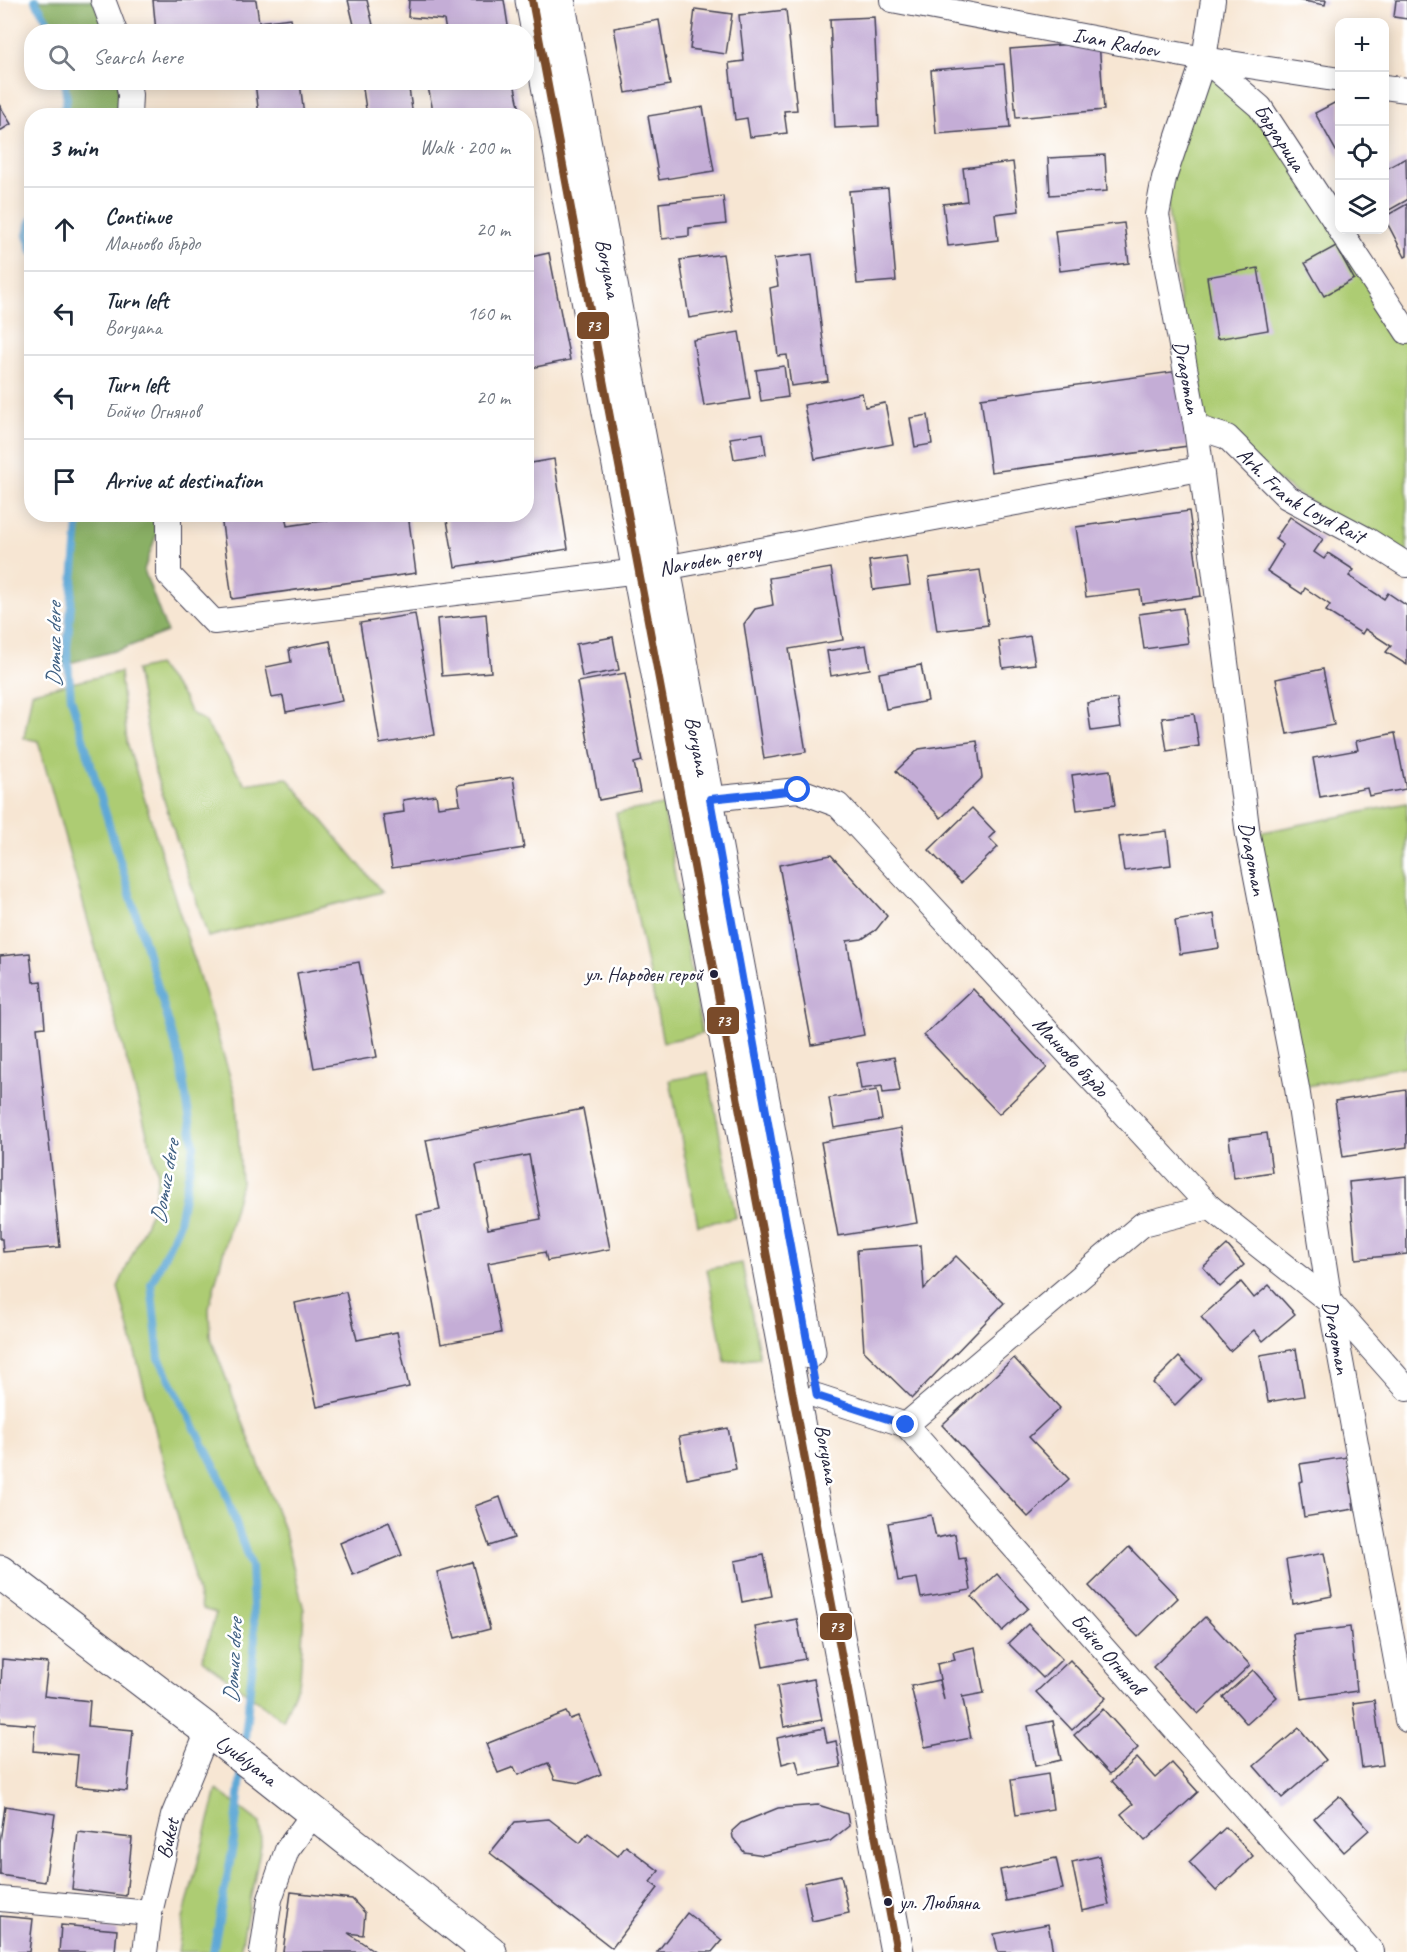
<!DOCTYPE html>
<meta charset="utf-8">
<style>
:root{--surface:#fff;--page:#f6f6f7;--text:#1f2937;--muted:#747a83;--line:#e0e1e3}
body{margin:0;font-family:Caveat,sans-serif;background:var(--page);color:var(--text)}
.controls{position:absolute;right:18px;top:18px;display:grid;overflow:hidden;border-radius:12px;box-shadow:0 3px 15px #0003}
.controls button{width:54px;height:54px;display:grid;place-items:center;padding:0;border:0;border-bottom:2px solid var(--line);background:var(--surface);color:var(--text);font:30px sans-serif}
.stop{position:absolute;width:18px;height:18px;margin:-14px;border:4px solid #2563eb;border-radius:50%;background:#fff}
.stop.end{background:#2563eb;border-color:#fff;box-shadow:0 2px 6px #0008}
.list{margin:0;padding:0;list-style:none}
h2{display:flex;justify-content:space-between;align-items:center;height:78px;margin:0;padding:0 24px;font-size:26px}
h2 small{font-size:20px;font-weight:400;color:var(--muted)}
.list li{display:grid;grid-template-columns:39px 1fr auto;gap:18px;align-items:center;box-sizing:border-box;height:84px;padding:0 24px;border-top:2px solid var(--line)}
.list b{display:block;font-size:22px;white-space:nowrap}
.list p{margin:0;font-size:20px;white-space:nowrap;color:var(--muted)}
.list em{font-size:20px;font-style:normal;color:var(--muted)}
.icon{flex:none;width:33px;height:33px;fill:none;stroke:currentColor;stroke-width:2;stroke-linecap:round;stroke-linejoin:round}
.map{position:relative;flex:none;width:1407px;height:1952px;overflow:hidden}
.search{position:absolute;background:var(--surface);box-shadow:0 3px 15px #0003;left:24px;top:24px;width:510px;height:66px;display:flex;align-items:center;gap:15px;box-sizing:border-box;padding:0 21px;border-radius:24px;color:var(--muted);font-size:22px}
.panel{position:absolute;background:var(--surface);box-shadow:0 3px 15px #0003;left:24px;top:108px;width:510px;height:414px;border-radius:24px}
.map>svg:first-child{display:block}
.green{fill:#adcc73;stroke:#687757;stroke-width:1.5}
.forest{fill:#8ab065;stroke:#566950;stroke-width:1.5}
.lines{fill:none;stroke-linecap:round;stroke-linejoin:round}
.stream{stroke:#5ea8d6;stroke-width:8}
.building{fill:#c4add6;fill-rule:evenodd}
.street-casing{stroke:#423f52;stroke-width:26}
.secondary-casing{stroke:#423f52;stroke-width:35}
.street{stroke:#fff;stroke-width:24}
.secondary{stroke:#fff;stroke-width:33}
.bus-1-casing{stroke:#fff;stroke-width:12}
.bus-1{stroke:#7a4b2a;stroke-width:8}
.route{stroke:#2563eb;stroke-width:8}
.bus-dot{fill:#22223b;stroke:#fff;stroke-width:2}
.labels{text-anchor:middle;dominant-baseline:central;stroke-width:5;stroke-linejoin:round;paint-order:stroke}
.bus-label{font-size:20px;fill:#22223b;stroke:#fff;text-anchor:end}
.street-label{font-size:21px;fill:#22223b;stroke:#fff}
.water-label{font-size:22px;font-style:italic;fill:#3d5e81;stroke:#fff}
.line-badge{stroke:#fff;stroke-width:2}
.badge-label{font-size:16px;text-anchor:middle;font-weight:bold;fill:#fff}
</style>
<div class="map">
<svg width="1407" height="1952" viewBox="0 0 1407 1952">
<rect width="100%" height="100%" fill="#fff"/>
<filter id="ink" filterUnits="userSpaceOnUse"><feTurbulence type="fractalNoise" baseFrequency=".0167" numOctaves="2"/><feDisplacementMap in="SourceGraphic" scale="12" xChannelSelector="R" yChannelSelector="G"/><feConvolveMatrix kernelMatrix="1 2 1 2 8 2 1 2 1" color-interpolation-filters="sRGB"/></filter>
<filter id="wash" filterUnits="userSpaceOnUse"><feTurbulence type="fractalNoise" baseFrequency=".008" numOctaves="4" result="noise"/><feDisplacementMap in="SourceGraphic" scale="24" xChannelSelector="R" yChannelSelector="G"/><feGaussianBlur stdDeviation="1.35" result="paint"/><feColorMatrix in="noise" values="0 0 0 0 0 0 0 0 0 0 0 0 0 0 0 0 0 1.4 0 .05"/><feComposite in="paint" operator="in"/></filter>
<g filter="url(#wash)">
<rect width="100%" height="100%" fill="#f7e6d3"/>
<g class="green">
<polygon points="1204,59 1260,107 1407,332 1407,565 1196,427 1164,178"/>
<polygon points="157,665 184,698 190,712 205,722 245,784 287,778 382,892 208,937 155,772 136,670"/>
<polygon points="120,672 127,742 236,1096 241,1183 209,1308 210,1336 284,1530 304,1610 300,1679 283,1720 202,1660 216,1613 202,1609 118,1287 153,1207 158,1173 38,741 24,738 32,692"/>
<polygon points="1407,803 1407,1066 1297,1088 1248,835"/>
<polygon points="663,805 702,1034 663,1042 616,813"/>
<polygon points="708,1073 736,1218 698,1225 670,1080"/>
<polygon points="742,1263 760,1358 725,1362 707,1269"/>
<polygon points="217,1790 260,1823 261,1845 240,1952 178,1952 183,1919"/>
</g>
<g class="forest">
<polygon points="35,0 94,0 106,31 54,31"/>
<polygon points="64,83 119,83 119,115 62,116 67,99"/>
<polygon points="78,515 159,515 157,533 144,570 167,632 122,649 62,665"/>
</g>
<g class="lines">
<g class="stream">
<polyline points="35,0 54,32"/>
<polyline points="62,116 67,99 64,82"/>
<polyline points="32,219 27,234 32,251"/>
<polyline points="79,514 67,649 71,698 180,1060 194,1146 178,1227 151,1284 159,1358 220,1477 251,1567 255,1640 244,1747"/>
<polyline points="213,1952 234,1841 242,1768"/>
</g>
</g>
<g id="blocks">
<g class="building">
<polygon points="153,0 256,0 259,22 291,18 293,32 249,32 248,27 210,32 156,32"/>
<polygon points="348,0 367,0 373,25 355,29"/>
<polygon points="409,0 504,0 509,32 446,32 444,20 408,17"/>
<polygon points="1297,0 1326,0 1325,5"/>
<polygon points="1396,0 1407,0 1407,19 1394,17"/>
<polygon points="695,9 732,14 726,54 690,49"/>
<polygon points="786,10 797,110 784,111 787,133 750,137 747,118 735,120 729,63 744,61 739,15"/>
<polygon points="874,17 879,126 835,128 830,19"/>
<polygon points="659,20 670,85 626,93 614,28"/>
<polygon points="1099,42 1104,110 1016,118 1010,49"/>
<polygon points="1004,64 1010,128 936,134 931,70"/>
<polygon points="255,82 300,82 304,116 259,116"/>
<polygon points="362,82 408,82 413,116 367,116"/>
<polygon points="427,82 514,82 521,116 434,116"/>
<polygon points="1340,100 1340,158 1315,113"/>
<polygon points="0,106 11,124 0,131"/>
<polygon points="703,107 714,171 659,180 648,116"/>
<polygon points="1105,155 1107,191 1050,195 1048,158"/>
<polygon points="1406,158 1407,200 1384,213 1384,170"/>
<polygon points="1013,162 1019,211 995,214 998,240 948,246 943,204 967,201 963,168"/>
<polygon points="888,188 896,281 857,284 849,191"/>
<polygon points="723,196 726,224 689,228 689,236 662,239 659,203"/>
<polygon points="1407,204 1407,256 1405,257 1384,217"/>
<polygon points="1124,223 1129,263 1060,271 1055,231"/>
<polygon points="1336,246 1354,279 1324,296 1305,263"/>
<polygon points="549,253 570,360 526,369 526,258"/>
<polygon points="723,254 732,311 689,318 680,260"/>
<polygon points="812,254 828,381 791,386 787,355 778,356 770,288 778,286 774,259"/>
<polygon points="1258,268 1268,330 1217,339 1207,277"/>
<polygon points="739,332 750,399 704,406 693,340"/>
<polygon points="784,366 788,397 761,401 756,370"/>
<polygon points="1179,371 1188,446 991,472 981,398"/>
<polygon points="862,393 865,407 885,403 893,444 815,459 804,405"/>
<polygon points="928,415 932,444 915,447 910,418"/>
<polygon points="763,433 766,454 734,459 730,438"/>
<polygon points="554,459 568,549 455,567 446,514 526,514 526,464"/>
<polygon points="1189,511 1201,596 1142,604 1140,590 1086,597 1076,527"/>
<polygon points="234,514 285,514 287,526 373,514 408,514 416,573 232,599 221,516"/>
<polygon points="1290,517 1323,539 1314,552 1324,559 1328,553 1354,570 1349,576 1384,599 1388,593 1407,606 1407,665 1386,652 1391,646 1365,629 1362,634 1326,611 1330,605 1305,588 1302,594 1267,571 1283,545 1275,539"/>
<polygon points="906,556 910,585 873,590 869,561"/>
<polygon points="831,568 843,640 789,649 806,752 764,759 744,624 755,609 773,605 769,578"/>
<polygon points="980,570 988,625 937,631 929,577"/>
<polygon points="1183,608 1188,643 1144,649 1139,614"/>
<polygon points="415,614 435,735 380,744 360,623"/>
<polygon points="486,614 491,672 442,676 437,619"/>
<polygon points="1030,636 1035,664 1003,668 999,641"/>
<polygon points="613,637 619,670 582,677 576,644"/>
<polygon points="330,641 342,701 286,712 283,696 272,698 266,667 291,662 289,649"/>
<polygon points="866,645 870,669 831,676 827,651"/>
<polygon points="921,665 928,701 886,709 879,673"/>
<polygon points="1323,669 1334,725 1287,734 1276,679"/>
<polygon points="625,673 642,761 634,763 640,792 599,800 577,682"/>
<polygon points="1117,699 1121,727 1091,731 1087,703"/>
<polygon points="1194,714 1199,746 1167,751 1162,718"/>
<polygon points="1395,733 1406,789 1369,796 1367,788 1320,797 1313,758 1358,750 1356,741"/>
<polygon points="977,741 982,778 941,818 896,771 919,749"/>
<polygon points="1110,770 1115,805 1077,810 1072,775"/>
<polygon points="513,777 524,848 392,868 383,815 404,812 403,800 436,795 438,807 460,804 457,785"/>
<polygon points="972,808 995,832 989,838 998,847 961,883 929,850"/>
<polygon points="1167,831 1171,865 1124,871 1119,837"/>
<polygon points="831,855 887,916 876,930 862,939 847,941 864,1035 812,1045 779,865"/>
<polygon points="1214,914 1219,948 1180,954 1175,921"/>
<polygon points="30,953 33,982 41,981 45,1027 37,1028 60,1247 3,1252 2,1239 0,1239 0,956"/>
<polygon points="359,962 377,1057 314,1068 297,973"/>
<polygon points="973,989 1047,1068 999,1114 924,1035"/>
<polygon points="894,1057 900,1091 883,1093 882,1086 861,1089 857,1063"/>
<polygon points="877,1090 882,1120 834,1128 829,1098"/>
<polygon points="1406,1090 1407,1147 1343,1157 1335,1101"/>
<path d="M583 1109 610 1249 547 1261 545 1252 488 1263 501 1333 441 1344 417 1215 440 1210 426 1140ZM529 1155 541 1219 488 1229 476 1165Z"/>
<polygon points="901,1128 917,1223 838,1236 821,1142"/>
<polygon points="1267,1133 1272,1172 1234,1178 1229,1138"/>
<polygon points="1406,1176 1407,1254 1356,1259 1349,1182"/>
<polygon points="921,1245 924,1289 956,1256 1004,1303 912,1398 864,1351 857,1250"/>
<polygon points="1227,1245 1244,1265 1220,1287 1203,1267"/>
<polygon points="1241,1282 1254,1298 1269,1285 1295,1314 1263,1341 1254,1330 1230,1351 1201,1317"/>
<polygon points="346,1292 357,1340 397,1332 409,1387 317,1407 295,1303"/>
<polygon points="1296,1349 1304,1396 1268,1402 1260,1355"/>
<polygon points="1179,1357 1201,1379 1175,1405 1153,1383"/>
<polygon points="1014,1358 1060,1408 1029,1437 1069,1479 1028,1517 942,1425"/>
<polygon points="728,1428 736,1469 687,1479 679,1437"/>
<polygon points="1347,1457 1354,1509 1304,1517 1299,1482 1303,1481 1300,1464"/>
<polygon points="500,1497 514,1538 489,1546 475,1506"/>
<polygon points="931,1515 936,1538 955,1534 959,1559 965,1558 971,1590 921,1598 917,1578 898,1581 888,1523"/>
<polygon points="389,1522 402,1555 353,1575 340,1543"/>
<polygon points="1129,1547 1178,1598 1138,1637 1089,1586"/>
<polygon points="1324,1553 1332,1596 1293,1604 1286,1560"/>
<polygon points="764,1555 772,1596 742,1602 735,1561"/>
<polygon points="472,1562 490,1629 455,1638 437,1572"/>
<polygon points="997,1574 1028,1608 1002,1631 972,1597"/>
<polygon points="1205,1617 1250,1665 1198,1714 1153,1667"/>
<polygon points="797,1619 805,1659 763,1667 755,1627"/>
<polygon points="1028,1624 1062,1659 1043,1678 1008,1643"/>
<polygon points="1350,1627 1357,1691 1301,1699 1293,1634"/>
<polygon points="975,1647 984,1693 963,1697 962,1695 971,1738 925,1747 911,1686 939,1680 944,1700 937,1664 955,1660 953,1652"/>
<polygon points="2,1659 48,1663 44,1696 90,1701 88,1726 133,1730 127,1791 75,1786 78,1755 33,1751 35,1725 0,1722"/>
<polygon points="1070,1660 1106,1698 1072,1730 1036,1692"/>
<polygon points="1253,1670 1277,1697 1247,1724 1223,1697"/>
<polygon points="814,1679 822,1720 784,1727 777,1686"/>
<polygon points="1374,1700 1383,1765 1362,1768 1353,1703"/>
<polygon points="1103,1709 1138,1748 1110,1774 1074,1735"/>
<polygon points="566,1712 570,1719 578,1716 601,1774 580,1783 555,1779 548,1763 518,1775 514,1767 498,1773 486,1744"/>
<polygon points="1053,1721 1061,1760 1035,1766 1028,1726"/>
<polygon points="824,1728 827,1743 836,1741 841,1767 800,1775 796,1760 782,1764 777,1738"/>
<polygon points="1299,1728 1326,1760 1282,1798 1254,1766"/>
<polygon points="1137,1758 1155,1778 1172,1763 1198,1792 1145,1841 1121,1814 1133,1804 1112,1781"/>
<polygon points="1048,1774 1053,1809 1016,1815 1011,1780"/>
<polygon points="1339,1796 1369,1830 1344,1852 1314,1818"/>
<polygon points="818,1805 847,1814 849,1826 830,1841 764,1855 744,1852 733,1838 732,1831 741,1823 778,1808"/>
<polygon points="5,1806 55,1814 45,1882 0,1875 0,1842"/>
<polygon points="549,1819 580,1843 588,1833 618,1856 626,1846 659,1871 650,1882 658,1888 612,1948 490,1853 515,1822"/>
<polygon points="1226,1827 1253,1856 1216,1891 1189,1862"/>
<polygon points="78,1832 132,1838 126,1896 72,1889"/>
<polygon points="1099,1856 1109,1905 1082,1911 1072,1862"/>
<polygon points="1056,1858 1063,1889 1006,1901 1000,1870"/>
<polygon points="841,1875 849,1913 812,1921 804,1883"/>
<polygon points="291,1892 352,1899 365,1913 363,1935 348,1933 376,1952 283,1952"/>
<polygon points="687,1913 722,1940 712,1952 657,1952"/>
<polygon points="0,1916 33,1919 29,1952 0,1952"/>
<polygon points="1048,1924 1053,1952 998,1952 994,1934"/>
<polygon points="61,1925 117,1930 115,1952 59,1952"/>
</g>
</g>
</g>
<g filter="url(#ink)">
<use href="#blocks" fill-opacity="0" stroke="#423f52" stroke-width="1.5"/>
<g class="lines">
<g class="street-casing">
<g id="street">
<polyline points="103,0 115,32"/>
<path id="s1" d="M892 0 1204 59 1340 80"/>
<path id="s2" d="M1213 0 1204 59 1164 178 1157 215 1196 427 1248 835 1297 1088 1330 1302 1407 1720"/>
<path id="s3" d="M1204 59 1260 107 1340 229"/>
<polyline points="128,82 130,95 129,116"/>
<polyline points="1384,87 1407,90"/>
<polyline points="1340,230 1407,332"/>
<path id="s4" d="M1196 427 1227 437 1287 497 1366 539 1407 565"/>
<path id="s5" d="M169 514V575L214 622 664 568 1200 469"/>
<path id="s6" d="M710 799 798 790 838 805 1210 1207 1330 1302 1407 1389"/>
<path id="s7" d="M817 1396 906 1425 1372 1952"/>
<polyline points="906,1425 1143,1224 1210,1207"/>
<polyline points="0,1899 150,1913"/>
<path id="s8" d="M145 1952 150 1913 173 1816 208 1731"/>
<polyline points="262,1952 270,1899 287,1850 314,1813"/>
</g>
</g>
<g class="secondary-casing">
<g id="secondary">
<polyline points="532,0 897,1952"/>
<path id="s9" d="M558 0C642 451 728 901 809 1352"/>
<path id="s10" d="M0 1572 261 1771 490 1952"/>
</g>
</g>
<use href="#street" class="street"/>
<use href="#secondary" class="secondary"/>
<g class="bus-1-casing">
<polyline id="bus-1" points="532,0 897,1952"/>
</g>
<use href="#bus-1" class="bus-1"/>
</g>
</g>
<g class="lines" filter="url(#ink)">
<polyline class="route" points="798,790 710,799 817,1396 906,1425"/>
</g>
<g class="bus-dot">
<circle cx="714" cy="974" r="5"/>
<circle cx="888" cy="1902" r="5"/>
</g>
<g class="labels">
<g class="bus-label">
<text x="703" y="974">ул. Народен герой</text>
<text x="899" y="1902" text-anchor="start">ул. Любляна</text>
</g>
<g class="street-label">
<text stroke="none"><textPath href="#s1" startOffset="228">Ivan Radoev</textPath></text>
<text stroke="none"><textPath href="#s3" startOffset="110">Бързарица</textPath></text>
<text stroke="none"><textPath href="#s9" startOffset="273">Boryana</textPath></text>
<text stroke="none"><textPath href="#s2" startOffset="388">Dragoman</textPath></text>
<text stroke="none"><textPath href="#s4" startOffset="128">Arh. Frank Loyd Rait</textPath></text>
<text stroke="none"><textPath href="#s5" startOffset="626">Naroden geroy</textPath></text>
<text stroke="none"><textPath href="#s9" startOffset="759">Boryana</textPath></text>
<text stroke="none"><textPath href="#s2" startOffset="874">Dragoman</textPath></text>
<text stroke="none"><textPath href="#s6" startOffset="474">Маньово бърдо</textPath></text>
<text stroke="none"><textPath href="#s2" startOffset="1360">Dragoman</textPath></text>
<text transform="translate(827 1454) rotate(80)">Boryana</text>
<text stroke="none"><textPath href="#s7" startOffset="399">Бойчо Огнянов</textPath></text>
<text stroke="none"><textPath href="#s10" startOffset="310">Lyublyana</textPath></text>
<text stroke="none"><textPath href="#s8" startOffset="116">Buket</textPath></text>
</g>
<g class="water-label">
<text transform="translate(54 645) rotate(-90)">Domuz dere</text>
<text transform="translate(165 1182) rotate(-80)">Domuz dere</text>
<text transform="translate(233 1661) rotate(-87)">Domuz dere</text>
</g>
</g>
<g class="line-badge">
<rect x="576" y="311" width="34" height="29" rx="6" fill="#7a4b2a"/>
<rect x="706" y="1006" width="34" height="29" rx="6" fill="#7a4b2a"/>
<rect x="819" y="1612" width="34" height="29" rx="6" fill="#7a4b2a"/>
</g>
<g class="badge-label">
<text x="593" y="331">73</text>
<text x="723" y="1026">73</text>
<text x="836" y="1632">73</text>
</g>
</svg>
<div class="controls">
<button>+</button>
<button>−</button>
<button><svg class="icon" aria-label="locate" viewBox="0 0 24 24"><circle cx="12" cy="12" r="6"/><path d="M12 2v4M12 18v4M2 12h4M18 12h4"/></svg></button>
<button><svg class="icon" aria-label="layers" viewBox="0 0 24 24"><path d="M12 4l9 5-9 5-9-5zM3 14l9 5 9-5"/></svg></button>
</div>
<div class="stop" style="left:798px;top:790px"></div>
<div class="stop end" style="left:906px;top:1425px"></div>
<div class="search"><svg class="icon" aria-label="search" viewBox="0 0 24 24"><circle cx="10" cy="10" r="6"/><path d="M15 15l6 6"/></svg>Search here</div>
<section class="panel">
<h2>3 min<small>Walk · 200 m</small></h2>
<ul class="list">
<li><svg class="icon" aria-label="ahead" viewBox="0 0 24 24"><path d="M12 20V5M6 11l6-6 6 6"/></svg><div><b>Continue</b><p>Маньово бърдо</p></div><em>20 m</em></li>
<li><svg class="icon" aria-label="left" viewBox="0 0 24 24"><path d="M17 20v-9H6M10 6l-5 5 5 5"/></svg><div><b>Turn left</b><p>Boryana</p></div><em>160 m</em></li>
<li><svg class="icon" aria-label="left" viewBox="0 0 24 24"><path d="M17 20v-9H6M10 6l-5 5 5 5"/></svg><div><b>Turn left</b><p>Бойчо Огнянов</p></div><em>20 m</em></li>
<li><svg class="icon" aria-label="arrive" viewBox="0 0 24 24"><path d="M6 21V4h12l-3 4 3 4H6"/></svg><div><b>Arrive at destination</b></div></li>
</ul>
</section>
</div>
